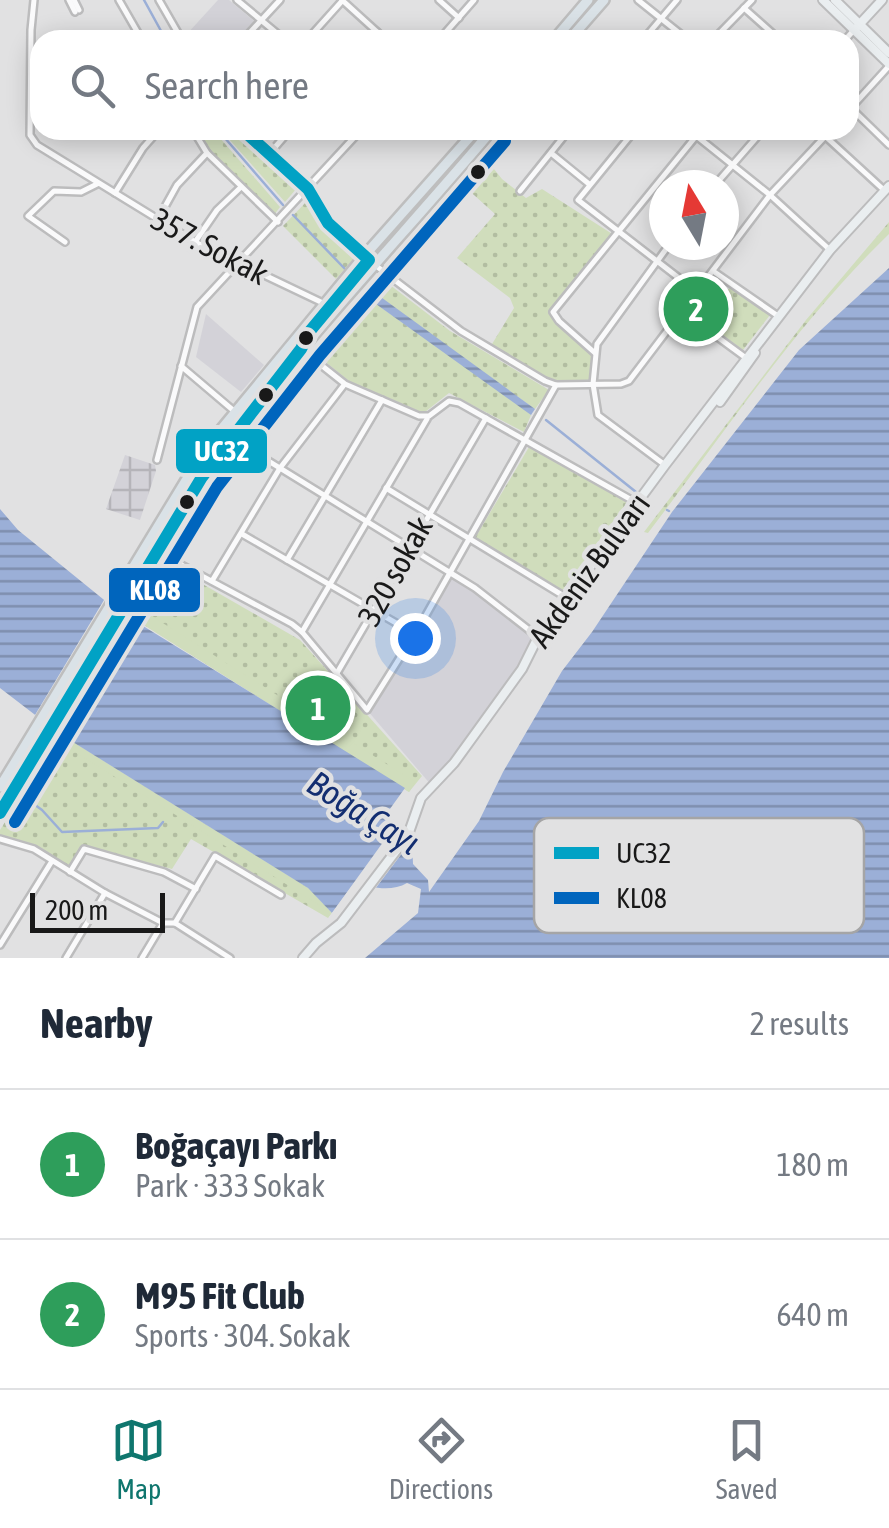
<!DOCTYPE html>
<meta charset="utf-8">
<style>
:root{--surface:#fff;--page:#f2f2f3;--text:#1f2937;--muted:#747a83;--line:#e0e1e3;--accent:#0f766e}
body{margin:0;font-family:"Asap Condensed",sans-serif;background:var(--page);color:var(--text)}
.compass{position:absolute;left:649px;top:170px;width:90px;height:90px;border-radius:50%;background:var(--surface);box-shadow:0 5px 25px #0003;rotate:350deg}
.scale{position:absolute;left:30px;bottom:25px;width:135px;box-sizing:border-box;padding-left:10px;border:5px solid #191919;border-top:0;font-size:28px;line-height:35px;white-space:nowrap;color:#191919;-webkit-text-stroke:8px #e1e1e2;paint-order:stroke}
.you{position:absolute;left:415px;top:638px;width:35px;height:35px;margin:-25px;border:8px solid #fff;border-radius:50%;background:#1a73e8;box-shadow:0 0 0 15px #1a73e833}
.badge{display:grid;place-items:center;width:65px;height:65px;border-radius:50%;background:var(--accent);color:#fff;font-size:32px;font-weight:700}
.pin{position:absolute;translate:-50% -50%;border:5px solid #fff;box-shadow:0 2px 10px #0006}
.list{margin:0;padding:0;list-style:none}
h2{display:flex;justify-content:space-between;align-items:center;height:130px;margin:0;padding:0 40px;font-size:42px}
h2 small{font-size:32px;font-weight:400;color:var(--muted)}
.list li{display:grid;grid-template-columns:65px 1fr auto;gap:30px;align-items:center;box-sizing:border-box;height:150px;padding:0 40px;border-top:2px solid var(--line)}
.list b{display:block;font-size:38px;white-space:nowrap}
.list p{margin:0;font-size:32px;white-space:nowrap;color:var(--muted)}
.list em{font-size:32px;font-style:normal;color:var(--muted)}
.icon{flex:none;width:55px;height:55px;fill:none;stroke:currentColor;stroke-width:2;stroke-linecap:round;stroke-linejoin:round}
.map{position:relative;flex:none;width:889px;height:958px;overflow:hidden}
.search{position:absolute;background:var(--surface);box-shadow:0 5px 25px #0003;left:30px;right:30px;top:30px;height:110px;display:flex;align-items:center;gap:25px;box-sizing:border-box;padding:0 35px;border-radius:30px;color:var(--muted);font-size:38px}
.sheet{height:430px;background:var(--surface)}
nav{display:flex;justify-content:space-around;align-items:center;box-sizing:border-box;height:140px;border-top:2px solid var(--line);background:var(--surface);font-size:28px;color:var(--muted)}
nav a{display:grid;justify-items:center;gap:5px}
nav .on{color:var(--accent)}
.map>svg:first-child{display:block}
.built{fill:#d3d2d8}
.industrial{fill:url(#industrial-grid)}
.grass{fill:url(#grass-dots)}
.garden{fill:#d0ddbc}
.water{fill:url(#water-rules)}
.pier{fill:#e1e1e2}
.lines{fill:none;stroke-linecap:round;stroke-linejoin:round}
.stream{stroke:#9bafd7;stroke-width:2.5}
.minor-casing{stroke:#bcbcbd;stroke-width:10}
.secondary-casing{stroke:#bcbcbd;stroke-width:12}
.primary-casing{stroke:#bebebe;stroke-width:14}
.minor{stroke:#fafafb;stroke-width:5}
.secondary{stroke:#eaeef0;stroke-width:8}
.primary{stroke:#dae2e7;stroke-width:9}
.bus-1-casing{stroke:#e1e1e2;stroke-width:20}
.bus-2-casing{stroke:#e1e1e2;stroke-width:20}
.bus-1{stroke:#01a2c5;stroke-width:12}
.bus-2{stroke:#0065bd;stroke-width:12}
.bus-dot{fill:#191919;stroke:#e1e1e2;stroke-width:4}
.labels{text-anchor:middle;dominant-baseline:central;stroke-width:9;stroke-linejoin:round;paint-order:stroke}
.street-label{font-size:32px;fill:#191919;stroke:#e1e1e2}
.water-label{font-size:35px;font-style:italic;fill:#132e71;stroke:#e1e1e2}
.key{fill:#e1e1e2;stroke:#a5a5a6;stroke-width:2.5}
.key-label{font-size:28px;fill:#191919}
.line-badge{stroke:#e1e1e2;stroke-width:4}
.badge-label{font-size:28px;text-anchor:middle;font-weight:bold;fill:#fff}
</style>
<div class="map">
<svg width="889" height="958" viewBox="0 0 889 958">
<defs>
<pattern id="industrial-grid" width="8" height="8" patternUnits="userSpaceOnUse" patternTransform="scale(2.5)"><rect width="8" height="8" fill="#d3d2d8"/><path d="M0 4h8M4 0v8" fill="none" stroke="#b5b4b9"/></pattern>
<pattern id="grass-dots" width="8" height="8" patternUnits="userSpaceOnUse" patternTransform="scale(2.5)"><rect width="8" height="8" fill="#d0ddbc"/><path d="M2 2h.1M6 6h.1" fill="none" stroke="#b2bda1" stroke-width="1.8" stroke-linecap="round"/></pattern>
<pattern id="water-rules" width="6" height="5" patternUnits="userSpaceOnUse" patternTransform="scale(2.5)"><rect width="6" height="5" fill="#9bafd7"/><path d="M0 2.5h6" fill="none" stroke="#7e8eae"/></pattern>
</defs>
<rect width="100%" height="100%" fill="#e1e1e2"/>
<g class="built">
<polygon points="218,0 229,0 254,21 236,40 190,40 187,34"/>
<polygon points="206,314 264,365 241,392 196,357"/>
<polygon points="448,571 538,637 522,669 432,786 367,710"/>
</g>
<polygon class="industrial" points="125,455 155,465 156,471 140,520 106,509"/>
<g class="grass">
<polygon points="196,130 213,130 280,207 274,215 203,143"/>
<polygon points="221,130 236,130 239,137 297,188 285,202"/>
<polygon points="490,164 502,179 526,198 542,189 617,237 553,312 595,353 593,384 556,385 489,349 514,308 510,298 457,258 495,214 464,186"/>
<polygon points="307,201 322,229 354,258 336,279 283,226"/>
<path d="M889 222V234C797 323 725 432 648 533L644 532 806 320Z"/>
<polygon points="377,275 450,331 549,390 535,409 381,300 367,287"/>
<polygon points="730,287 770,315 743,350 704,322"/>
<polygon points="362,294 524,408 531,415 524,432 449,393 425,412 421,412 349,381 312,351"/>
<path d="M305 335C286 371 252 399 227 432 191 482 160 537 128 590L124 587 207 451Z"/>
<polygon points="529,447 628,501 562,591 475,538"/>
<polygon points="159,559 300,640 422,776 409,792 125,613"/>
<polygon points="60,734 308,888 332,913 328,918 191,839 172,869 83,846 69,868 27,844 0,836 0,830"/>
</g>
<g class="garden">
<polygon points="131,603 415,782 409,792 125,613"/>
<polygon points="60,734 308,888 332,913 56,740"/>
</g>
<g class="water">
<path d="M889 268V958H365L418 913 421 889 407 883C392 892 371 888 355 882L332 913 308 888 60 734 0 688V509L18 530 114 608 405 788 387 813 395 827 412 839 413 864 428 880 429 892 479 821 503 772 562 671 592 632 672 512 799 350Z"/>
<polygon points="367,287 535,409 531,415 362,294"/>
</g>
<g class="pier">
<polygon points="107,595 128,610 53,736 32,720"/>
<polygon points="394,814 399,824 417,839 412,840 372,893 357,887 336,916 329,917 394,827 389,816"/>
</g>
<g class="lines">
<g class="stream">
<polyline points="144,0 166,40"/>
<polyline points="218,130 283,205"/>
<polyline points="293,215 345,269"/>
<polyline points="546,420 636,492"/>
<polyline points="667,510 669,511"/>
<polyline points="20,794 42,810 62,832 158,828 163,822"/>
</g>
<g class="minor-casing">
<g id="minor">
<polyline points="34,0 31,30 30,135 37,145 195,242 325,304"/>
<polyline points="69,0 75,12"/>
<polyline points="74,0 79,10"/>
<polyline points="119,0 142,40"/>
<polyline points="159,0 182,40"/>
<polyline points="237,0 285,40"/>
<polyline points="342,0 386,40"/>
<polyline points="439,0 459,18"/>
<polyline points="638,0 688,40"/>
<polyline points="744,8 780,40"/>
<polyline points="243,40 280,0"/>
<polyline points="307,40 342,1"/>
<polyline points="370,40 377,32"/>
<polyline points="439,40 474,0"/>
<polyline points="643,40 677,0"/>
<polyline points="713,40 752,0"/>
<polyline points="845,40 854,30"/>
<polyline points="852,109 889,145"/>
<polyline points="849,110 889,66"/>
<polyline points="193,130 207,153 278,222"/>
<polyline points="243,130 308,189 328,223 364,255"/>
<polyline points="635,130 578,200 697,292"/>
<polyline points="689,130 770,195 830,250"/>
<polyline points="825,136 885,191"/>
<polyline points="270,153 290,130"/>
<polyline points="551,153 589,184"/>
<polyline points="715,185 763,130"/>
<polyline points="520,191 569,130"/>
<polyline points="115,193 143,148 159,130"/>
<polyline points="157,221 177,185 207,153"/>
<polyline points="65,242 28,216 54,191 81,192 97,184"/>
<polyline points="195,242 217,210 241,187"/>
<polyline points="375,265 461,331 545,381 556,385 621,384 629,381 770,195 831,130"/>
<polyline points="713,271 778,316"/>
<polyline points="682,311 746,358"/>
<polyline points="301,349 345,384 419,416 429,416 449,401 459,403 637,503"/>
<polyline points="595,353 559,321 553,312 701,130"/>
<polyline points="181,366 234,411"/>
<polyline points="231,438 475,588 538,637"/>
<polyline points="157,460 197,307 361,130"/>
<polyline points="665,465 598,415 593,384 597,344 669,245"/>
<polyline points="386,488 567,598"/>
<polyline points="242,534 415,634"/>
<polyline points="157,552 292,624 302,632 367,710 421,624 556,385"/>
<polyline points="287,560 382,400"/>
<polyline points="212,581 280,468 344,385"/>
<polyline points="302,632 427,419"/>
<polyline points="337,673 486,418"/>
<polyline points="0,839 34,849 105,893 163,923 175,923 230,958"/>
<polyline points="70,872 84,849 164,872 196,889"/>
<polyline points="175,923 215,856 281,895"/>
<polyline points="0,945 52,861"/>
<polyline points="66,958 105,893"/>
<polyline points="142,958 163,923"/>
</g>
</g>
<g class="secondary-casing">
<g id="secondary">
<polyline points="823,0 889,64"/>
<polyline points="835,0 889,53"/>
<polyline points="858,26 882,0"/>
<polyline points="720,402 755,353"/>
<polyline points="303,958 316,943 341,923 408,835 421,798 454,763 522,669 538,637 665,465 830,250 889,186"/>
</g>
</g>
<g class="primary-casing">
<g id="primary">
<polyline points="554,40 588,0"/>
<polyline points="569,40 604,0"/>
<polyline points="334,302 369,260"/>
<polyline points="0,787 205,449 366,254 476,130"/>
<path d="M0 813 202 477C289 354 395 245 492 130"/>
</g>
</g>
<use href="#minor" class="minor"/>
<use href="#secondary" class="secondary"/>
<use href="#primary" class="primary"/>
<g class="bus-1-casing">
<polyline id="bus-1" points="0,813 202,477 301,349 310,331 369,260 328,223 308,189 243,130"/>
</g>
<g class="bus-2-casing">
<polyline id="bus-2" points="15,822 217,487 320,355 505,141"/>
</g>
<use href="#bus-1" class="bus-1"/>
<use href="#bus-2" class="bus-2"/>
</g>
<g class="bus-dot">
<circle cx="478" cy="172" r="9"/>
<circle cx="306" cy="338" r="9"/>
<circle cx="266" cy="395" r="9"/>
<circle cx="187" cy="502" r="9"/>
</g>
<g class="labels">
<g class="street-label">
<text transform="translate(210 246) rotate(28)">357. Sokak</text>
<text transform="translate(589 570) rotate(-54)">Akdeniz Bulvarı</text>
<text transform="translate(395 571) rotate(-61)">320 sokak</text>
</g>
<g class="water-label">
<text transform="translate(364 812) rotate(32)">Boğa Çayı</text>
</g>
</g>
<rect x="534" y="818" width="330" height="115" rx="15" class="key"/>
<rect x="554" y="847" width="45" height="12" fill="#01a2c5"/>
<rect x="554" y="892" width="45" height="12" fill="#0065bd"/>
<g class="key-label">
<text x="616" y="863">UC32</text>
<text x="616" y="908">KL08</text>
</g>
<g class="line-badge">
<rect x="174" y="427" width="95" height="48" rx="10" fill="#01a2c5"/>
<rect x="107" y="566" width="95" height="48" rx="10" fill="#0065bd"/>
</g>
<g class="badge-label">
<text x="222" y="461">UC32</text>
<text x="155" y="600">KL08</text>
</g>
</svg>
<svg class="compass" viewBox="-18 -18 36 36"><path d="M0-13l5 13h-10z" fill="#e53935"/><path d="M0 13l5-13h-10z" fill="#747a83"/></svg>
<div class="scale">200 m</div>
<div class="you"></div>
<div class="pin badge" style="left:318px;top:708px;background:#2e9e5b">1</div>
<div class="pin badge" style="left:696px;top:309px;background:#2e9e5b">2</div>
<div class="search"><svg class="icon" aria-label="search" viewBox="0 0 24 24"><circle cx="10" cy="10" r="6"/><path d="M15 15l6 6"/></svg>Search here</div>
</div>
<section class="sheet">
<h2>Nearby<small>2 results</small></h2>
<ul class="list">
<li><span class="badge" style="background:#2e9e5b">1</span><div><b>Boğaçayı Parkı</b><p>Park · 333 Sokak</p></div><em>180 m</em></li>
<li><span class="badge" style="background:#2e9e5b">2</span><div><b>M95 Fit Club</b><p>Sports · 304. Sokak</p></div><em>640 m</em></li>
</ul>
</section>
<nav>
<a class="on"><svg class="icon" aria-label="map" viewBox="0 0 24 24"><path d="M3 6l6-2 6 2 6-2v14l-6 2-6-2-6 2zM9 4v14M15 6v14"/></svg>Map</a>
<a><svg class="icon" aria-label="directions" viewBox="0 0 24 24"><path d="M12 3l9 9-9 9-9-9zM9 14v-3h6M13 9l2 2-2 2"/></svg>Directions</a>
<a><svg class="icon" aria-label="saved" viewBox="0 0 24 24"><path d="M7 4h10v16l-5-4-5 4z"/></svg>Saved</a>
</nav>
